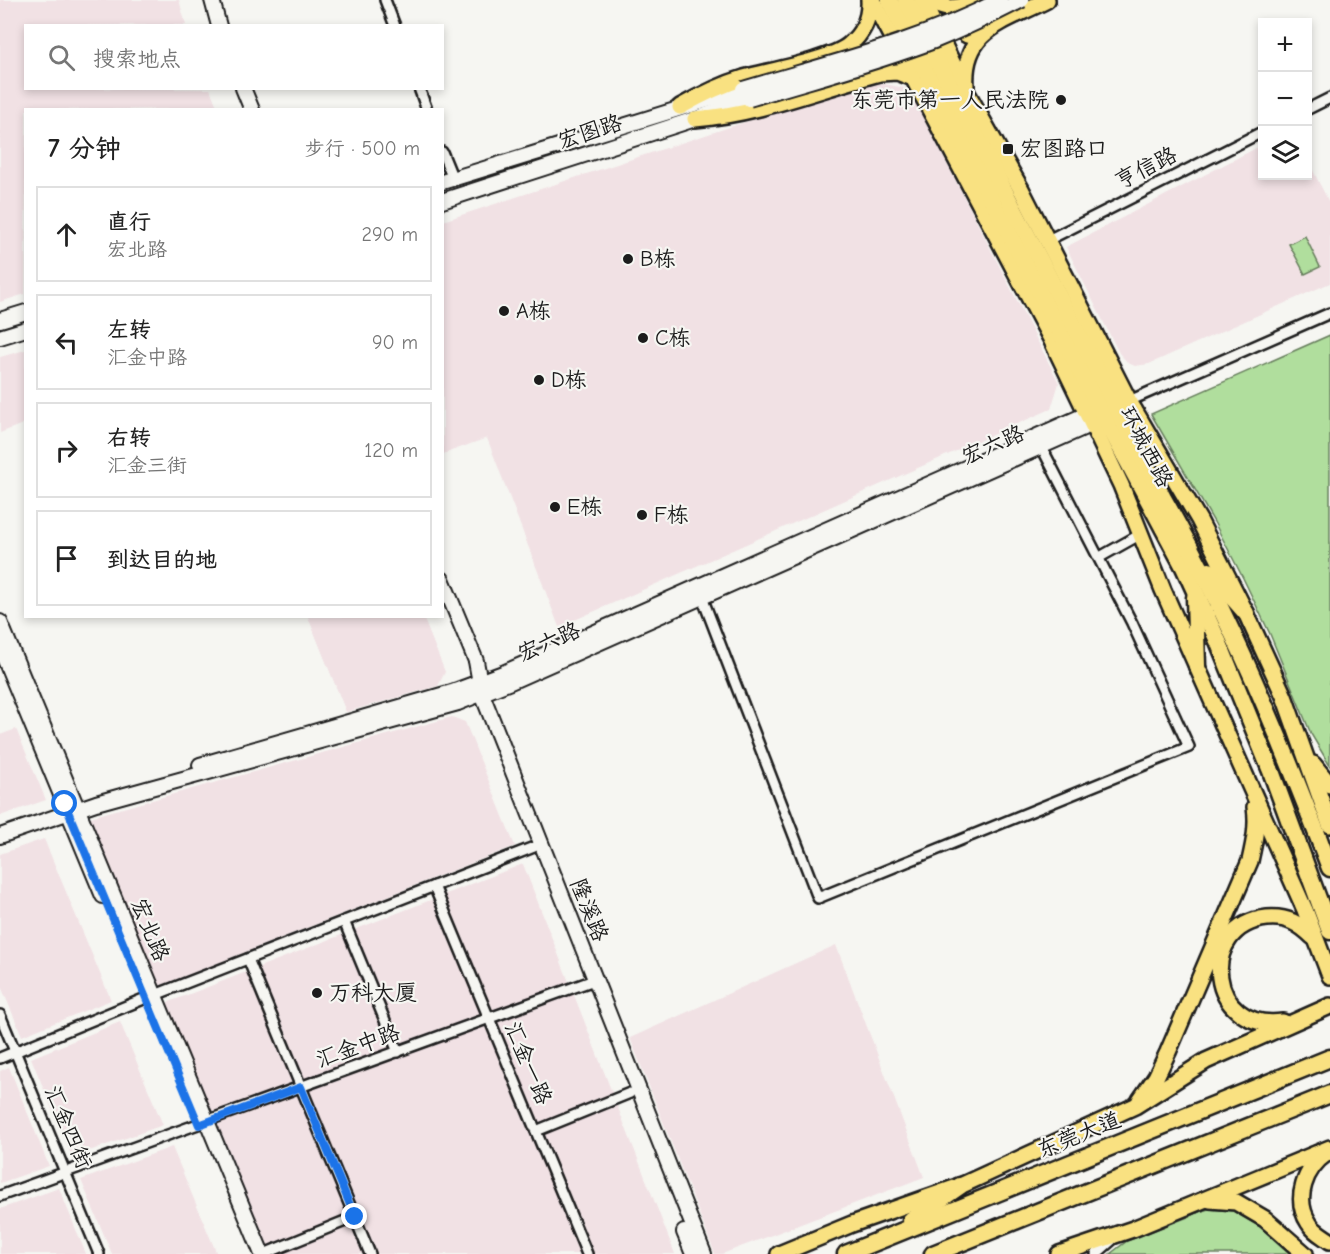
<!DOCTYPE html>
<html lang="zh">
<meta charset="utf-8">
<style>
:root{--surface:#fff;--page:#f6f6f6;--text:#222;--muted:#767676;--line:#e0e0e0}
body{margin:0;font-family:"Comic Neue","LXGW WenKai TC",sans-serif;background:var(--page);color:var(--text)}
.controls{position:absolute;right:18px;top:18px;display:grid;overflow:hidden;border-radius:0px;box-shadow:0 3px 9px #0003}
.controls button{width:54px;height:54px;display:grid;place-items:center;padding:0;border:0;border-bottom:2px solid var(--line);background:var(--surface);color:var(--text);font:30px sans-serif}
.stop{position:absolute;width:18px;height:18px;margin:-14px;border:4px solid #1a73e8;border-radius:50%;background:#fff}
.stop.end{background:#1a73e8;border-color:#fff;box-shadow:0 2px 6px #0008}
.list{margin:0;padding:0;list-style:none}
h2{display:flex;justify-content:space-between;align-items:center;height:78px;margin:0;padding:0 24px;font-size:26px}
h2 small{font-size:20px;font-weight:400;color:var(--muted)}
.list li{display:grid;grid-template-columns:39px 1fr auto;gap:18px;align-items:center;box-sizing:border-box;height:96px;margin:0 12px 12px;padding:0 12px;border:2px solid var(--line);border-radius:0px}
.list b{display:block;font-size:22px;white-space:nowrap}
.list p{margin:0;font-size:20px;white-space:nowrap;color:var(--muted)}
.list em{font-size:20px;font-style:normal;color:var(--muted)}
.icon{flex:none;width:33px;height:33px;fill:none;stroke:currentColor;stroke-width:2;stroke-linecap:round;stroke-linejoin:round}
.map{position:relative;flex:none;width:1330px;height:1254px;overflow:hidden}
.search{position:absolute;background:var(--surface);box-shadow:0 3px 9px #0003;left:24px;top:24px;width:420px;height:66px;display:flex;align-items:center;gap:15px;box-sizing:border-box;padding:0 21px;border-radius:0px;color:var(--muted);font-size:22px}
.panel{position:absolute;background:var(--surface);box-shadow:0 3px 9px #0003;left:24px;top:108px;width:420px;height:510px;border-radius:0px}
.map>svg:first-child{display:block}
.built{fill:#f1e1e4}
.green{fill:#b0de9d;stroke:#667d5c;stroke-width:1.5}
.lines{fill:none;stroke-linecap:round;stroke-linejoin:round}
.street-casing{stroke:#1c1c1c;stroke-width:14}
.secondary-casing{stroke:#1c1c1c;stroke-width:18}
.primary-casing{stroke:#1c1c1c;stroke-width:20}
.highway-casing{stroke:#1c1c1c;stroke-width:21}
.street{stroke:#f6f6f2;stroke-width:9}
.secondary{stroke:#f6f6f2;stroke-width:14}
.primary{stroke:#f9e181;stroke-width:15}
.highway{stroke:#f9e181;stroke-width:16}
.secondary-bridge-casing{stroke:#1c1c1c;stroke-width:18;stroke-linecap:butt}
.secondary-bridge{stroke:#f6f6f2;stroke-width:14}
.route{stroke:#1a73e8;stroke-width:8}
.poi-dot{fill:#1c1c1c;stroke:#f6f6f2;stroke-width:2}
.labels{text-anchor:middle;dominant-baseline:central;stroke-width:4.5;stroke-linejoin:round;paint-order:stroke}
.poi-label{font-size:22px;fill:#1c1c1c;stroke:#f6f6f2;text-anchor:start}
.street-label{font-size:22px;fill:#1c1c1c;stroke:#f6f6f2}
</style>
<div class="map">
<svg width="1330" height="1254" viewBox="0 0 1330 1254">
<rect width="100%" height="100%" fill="#f6f6f2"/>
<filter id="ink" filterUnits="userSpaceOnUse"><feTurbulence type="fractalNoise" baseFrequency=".0167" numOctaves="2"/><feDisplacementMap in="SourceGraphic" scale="12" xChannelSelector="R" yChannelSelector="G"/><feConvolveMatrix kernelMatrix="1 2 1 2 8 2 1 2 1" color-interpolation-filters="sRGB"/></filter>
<g filter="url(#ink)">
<g class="built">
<polygon points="0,0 179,0 186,25 26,26 26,88 210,89 218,109 26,110 25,294 0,302"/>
<polygon points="870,81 909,89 1059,383 1051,409 559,627 487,438 443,454 443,221"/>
<polygon points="1262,145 1262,176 1308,176 1308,161 1330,204 1330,283 1149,364 1135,366 1128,363 1119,353 1066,247"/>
<polygon points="25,350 25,423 0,433 0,357"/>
<polygon points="308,617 423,617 445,672 438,686 346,712"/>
<polygon points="452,717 465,722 515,846 157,987 87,818"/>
<polygon points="16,729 46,800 0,816 0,735"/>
<polygon points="44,839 111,1000 22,1036 0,984 0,854"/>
<polygon points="523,864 675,1254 268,1254 164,1004"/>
<polygon points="836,945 924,1177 722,1254 715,1254 630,1038"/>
<polygon points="120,1022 163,1125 72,1157 31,1058"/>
<polygon points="9,1067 49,1166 0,1183 0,1071"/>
<polygon points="172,1147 217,1254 112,1254 81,1180"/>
<polygon points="59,1188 86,1254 0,1254 0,1209"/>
</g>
<g class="green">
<polygon points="1305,236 1320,267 1305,274 1289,244"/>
<polygon points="1330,335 1330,766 1311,734 1270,634 1243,578 1214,522 1151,414"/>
<polygon points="1208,1209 1233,1211 1259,1226 1290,1254 1110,1254 1127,1241"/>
</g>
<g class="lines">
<g class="street-casing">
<g id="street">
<polyline points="385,0 395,26"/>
<polyline points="419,88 427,110"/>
<polyline points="1308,109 1330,98"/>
<polyline points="442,152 453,179"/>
<polyline points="1048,240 1262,132"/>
<polyline points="1129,401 1330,313"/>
<polyline points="1100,557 1141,534"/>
<polyline points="702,597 818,898 1189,747 1132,623 1041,446"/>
<polyline points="434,886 587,1254"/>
<polyline points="344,921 398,1052"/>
<polyline points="248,959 370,1254"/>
<polyline points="155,995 534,847"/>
<polyline points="0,1015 99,1254"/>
<polyline points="0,1058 146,998"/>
<polyline points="536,1131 630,1093"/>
<polyline points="0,1196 594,980"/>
<polyline points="264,1254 355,1217"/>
<polyline points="1096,1254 1112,1240"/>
</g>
</g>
<g class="secondary-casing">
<g id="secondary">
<polyline points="212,0 219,26"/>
<polyline points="243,88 252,110"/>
<polyline points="442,182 743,89"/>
<polyline points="442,201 695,119 749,99"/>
<polyline points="0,320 26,312"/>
<polyline points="0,337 26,329"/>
<polyline points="442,579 476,661 482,694 704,1254"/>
<polyline points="0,622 262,1254"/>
<polyline points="0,648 103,896"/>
<polyline points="200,765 452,692 503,673 1087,414"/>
<polyline points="0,836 96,803 458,703 508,683 1092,424"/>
<polyline points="684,1232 693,1254"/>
</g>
</g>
<g class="primary-casing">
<g id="primary">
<polyline points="872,0 1050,337 1087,414 1121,485 1163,590 1305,910 1330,976"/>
<polyline points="922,0 966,91 1021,189 1129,401 1199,520 1246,613 1284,696 1330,825"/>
<path d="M929 0C942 10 956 10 971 3"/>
<path d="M973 2 962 11 957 21C962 34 966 37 980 37"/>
<path d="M966 86C962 29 1005 22 1047 0"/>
<path d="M680 107C701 95 721 85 744 78 769 71 831 60 849 45 863 33 870 18 869 0"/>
<path d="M695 119C759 114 819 89 880 73L897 72 913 78"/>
<polyline points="1313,764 1330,785"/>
<path d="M1283 1022C1207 1033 1196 926 1267 918 1287 916 1300 924 1313 937"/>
<path d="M1140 1100 1156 1077 1168 1052 1250 861C1254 843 1258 826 1255 807"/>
<path d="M1327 1153C1305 1168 1293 1199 1309 1223 1313 1231 1323 1236 1330 1241"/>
<polyline points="1210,1200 1236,1202 1265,1219 1305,1254"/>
<polyline points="779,1254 852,1224 960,1186 1135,1106 1206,1061 1330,1006"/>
<polyline points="1059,1254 1133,1229 1330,1148"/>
</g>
</g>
<g class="highway-casing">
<g id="highway">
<polyline points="889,0 1102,413 1184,567 1218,641 1271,771 1330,931"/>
<path d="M906 0 1163 498C1230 616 1282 741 1330 868"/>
<polyline points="1209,571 1246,613"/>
<polyline points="1195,597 1197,666"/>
<polyline points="911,1220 960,1186"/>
<polyline points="846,1254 1330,1058"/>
<polyline points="933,1254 1330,1094"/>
</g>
</g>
<use href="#street" class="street"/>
<use href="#secondary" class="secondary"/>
<use href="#primary" class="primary"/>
<use href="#highway" class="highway"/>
<g class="secondary-bridge-casing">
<g id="secondary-bridge">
<path d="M743 89C830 63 919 42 1000 0"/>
<path d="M749 99C811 80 874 64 934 41 964 29 993 15 1022 0"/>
</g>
</g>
<use href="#secondary-bridge" class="secondary-bridge"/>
</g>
</g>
<g class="lines" filter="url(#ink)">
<polyline class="route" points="65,804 199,1125 301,1087 355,1217"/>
</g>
<g class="poi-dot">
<circle cx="1061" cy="100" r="6"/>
<rect x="1002" y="143" width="12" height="12" rx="3"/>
<circle cx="628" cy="259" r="6"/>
<circle cx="504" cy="311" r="6"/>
<circle cx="643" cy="338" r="6"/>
<circle cx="539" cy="380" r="6"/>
<circle cx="555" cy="507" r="6"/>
<circle cx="642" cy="515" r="6"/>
<circle cx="317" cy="993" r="6"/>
</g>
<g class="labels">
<g class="poi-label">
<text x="1049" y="100" text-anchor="end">东莞市第一人民法院</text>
<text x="1020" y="149">宏图路口</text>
<text x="640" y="259">B栋</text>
<text x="516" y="311">A栋</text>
<text x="655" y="338">C栋</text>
<text x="551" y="380">D栋</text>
<text x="567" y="507">E栋</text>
<text x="654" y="515">F栋</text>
<text x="329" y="993">万科大厦</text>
</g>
<g class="street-label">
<text transform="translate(590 132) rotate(-18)">宏图路</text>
<text transform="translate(1146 168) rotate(-27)">亨信路</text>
<text transform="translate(993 445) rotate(-24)">宏六路</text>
<text transform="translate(1146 447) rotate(62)">环城西路</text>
<text transform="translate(549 642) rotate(-24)">宏六路</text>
<text transform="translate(589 910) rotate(68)">隆溪路</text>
<text transform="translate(150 930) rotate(67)">宏北路</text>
<text transform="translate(358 1046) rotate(-20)">汇金中路</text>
<text transform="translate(528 1063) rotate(67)">汇金一路</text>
<text transform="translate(68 1127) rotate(67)">汇金四街</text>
<text transform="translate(1079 1135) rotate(-22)">东莞大道</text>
</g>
</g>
</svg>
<div class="controls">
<button>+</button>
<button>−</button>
<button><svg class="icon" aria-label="layers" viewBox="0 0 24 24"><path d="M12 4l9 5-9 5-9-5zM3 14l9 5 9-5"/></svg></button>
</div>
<div class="stop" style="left:65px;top:804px"></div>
<div class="stop end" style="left:355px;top:1217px"></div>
<div class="search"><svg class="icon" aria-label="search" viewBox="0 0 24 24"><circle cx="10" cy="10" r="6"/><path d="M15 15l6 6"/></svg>搜索地点</div>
<section class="panel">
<h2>7 分钟<small>步行 · 500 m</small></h2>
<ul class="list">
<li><svg class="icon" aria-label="ahead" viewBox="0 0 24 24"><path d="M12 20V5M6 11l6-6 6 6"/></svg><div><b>直行</b><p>宏北路</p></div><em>290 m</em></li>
<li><svg class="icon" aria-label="left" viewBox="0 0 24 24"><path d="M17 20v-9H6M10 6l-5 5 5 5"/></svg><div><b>左转</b><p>汇金中路</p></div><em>90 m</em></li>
<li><svg class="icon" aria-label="right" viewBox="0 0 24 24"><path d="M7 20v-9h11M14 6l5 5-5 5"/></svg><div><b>右转</b><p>汇金三街</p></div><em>120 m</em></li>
<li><svg class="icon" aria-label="arrive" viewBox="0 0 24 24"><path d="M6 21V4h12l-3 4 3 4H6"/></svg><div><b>到达目的地</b></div></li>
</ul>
</section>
</div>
